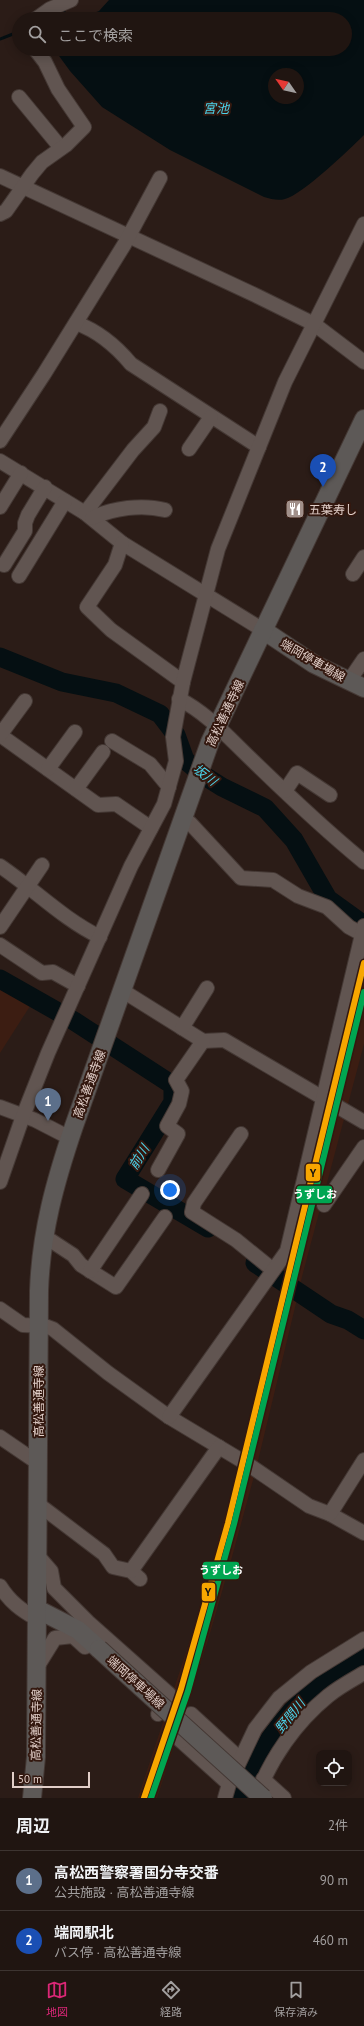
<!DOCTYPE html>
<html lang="ja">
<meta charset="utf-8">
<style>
:root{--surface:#201511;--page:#281e1a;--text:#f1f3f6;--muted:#a29f9f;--line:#3d3431;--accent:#db2777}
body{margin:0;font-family:"PT Sans","Noto Sans JP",sans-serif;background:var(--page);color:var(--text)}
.controls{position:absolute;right:12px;bottom:12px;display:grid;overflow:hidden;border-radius:8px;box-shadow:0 2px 10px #0003}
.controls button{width:36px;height:36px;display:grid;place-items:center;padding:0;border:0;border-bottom:1px solid var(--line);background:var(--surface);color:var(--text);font:20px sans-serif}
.compass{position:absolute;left:268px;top:68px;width:36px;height:36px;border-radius:50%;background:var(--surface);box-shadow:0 2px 10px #0003;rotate:304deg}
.scale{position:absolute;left:12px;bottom:10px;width:78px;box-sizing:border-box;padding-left:4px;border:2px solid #e1cec8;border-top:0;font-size:11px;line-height:14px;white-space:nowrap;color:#e1cec8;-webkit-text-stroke:3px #33180f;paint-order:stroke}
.you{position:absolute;left:170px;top:1190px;width:14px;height:14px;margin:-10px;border:3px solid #fff;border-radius:50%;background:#1a73e8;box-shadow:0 0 0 6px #1a73e833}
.badge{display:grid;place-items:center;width:26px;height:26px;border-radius:50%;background:var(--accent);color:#fff;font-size:13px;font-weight:700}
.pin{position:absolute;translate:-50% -33px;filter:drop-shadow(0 1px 2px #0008)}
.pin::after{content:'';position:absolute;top:21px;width:14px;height:12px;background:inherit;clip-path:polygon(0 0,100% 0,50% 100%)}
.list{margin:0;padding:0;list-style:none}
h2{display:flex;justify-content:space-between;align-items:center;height:52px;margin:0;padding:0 16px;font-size:17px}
h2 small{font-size:13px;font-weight:400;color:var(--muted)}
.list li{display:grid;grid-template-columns:26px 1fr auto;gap:12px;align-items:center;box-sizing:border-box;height:60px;padding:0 16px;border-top:1px solid var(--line)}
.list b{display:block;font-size:15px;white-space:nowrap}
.list p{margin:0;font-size:13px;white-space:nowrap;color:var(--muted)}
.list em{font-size:13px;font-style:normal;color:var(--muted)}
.icon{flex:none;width:22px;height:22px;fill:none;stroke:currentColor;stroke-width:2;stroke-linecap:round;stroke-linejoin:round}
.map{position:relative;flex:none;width:364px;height:1798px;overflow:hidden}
.search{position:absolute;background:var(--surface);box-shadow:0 2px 10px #0003;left:12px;right:12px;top:12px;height:44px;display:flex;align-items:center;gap:10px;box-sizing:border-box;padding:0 14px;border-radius:22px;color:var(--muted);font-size:15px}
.sheet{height:172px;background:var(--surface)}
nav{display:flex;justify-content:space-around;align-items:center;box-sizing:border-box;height:56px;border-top:1px solid var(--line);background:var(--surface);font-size:11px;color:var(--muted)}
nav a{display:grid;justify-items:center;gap:2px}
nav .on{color:var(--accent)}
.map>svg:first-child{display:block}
.built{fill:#3c1d12}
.water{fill:#050f12;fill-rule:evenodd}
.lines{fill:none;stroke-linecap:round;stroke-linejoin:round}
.stream{stroke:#050f12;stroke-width:3}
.river{stroke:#050f12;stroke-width:19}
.minor-casing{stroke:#443834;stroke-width:16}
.major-casing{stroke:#443834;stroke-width:20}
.minor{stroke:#615551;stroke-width:14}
.major{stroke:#5d5957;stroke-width:18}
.major-bridge-casing{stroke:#443834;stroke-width:20;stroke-linecap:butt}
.major-bridge{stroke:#5d5957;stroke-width:18}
.rail-1-casing{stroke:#33180f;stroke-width:9}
.rail-2-casing{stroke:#33180f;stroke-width:9}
.rail-1{stroke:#f7a600;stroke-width:6}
.rail-2{stroke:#00a651;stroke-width:6}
.labels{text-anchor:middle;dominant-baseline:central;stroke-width:4;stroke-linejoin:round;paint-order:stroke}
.poi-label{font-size:12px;fill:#e1cec8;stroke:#33180f;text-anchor:start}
.street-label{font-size:12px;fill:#e1cec8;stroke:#33180f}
.water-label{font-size:13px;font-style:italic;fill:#4cd3ea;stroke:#33180f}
.line-badge{stroke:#33180f;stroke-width:1.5}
.badge-label{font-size:11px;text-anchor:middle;font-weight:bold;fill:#fff}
.pale-badge-label{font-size:11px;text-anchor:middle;font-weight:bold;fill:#111}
</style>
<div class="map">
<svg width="364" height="1798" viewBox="0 0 364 1798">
<rect width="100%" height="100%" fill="#2b1c17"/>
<g class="built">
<polygon points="364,942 364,1044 299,1288 284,1278"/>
<polygon points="0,981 32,1003 0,1053"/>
<polygon points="282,1285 298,1295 256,1469 232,1557 208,1640 157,1798 138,1798 194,1628 215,1552 240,1460"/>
</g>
<path class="water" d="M109 0H364V135C350 149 302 195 285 199 278 201 271 199 264 197L170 150 102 107 70 71 54 49H345V19H79L99 11ZM274 74H298V98H274Z"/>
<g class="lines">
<g class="stream">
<polyline points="61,10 72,19"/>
<polyline points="0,39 13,34 19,27"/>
</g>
<g class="river">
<polyline points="0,657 62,682 116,693 160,714 176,735 185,760 203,775 222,787 265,808 294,840 328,899 364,925"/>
<polyline points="0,979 74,1021 171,1084 173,1089 173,1102 125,1179 208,1228"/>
<polyline points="255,1263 331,1314 348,1320 364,1330"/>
<path d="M241 1798C246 1785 251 1771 258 1759 284 1710 317 1685 364 1657"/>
</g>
<g class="minor-casing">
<g id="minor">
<polyline points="36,19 50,9 71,0"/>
<polyline points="19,97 61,148"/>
<polyline points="0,176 255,295 314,324 364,362"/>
<polyline points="0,214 6,211 32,174 42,162 66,145 84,127 58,89 45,62 35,49"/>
<path d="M76 323C98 331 116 346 131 364L259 447"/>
<polyline points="0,441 44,374 124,245 160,178"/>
<polyline points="189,449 211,417"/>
<polyline points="0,461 85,513 122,543 263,630"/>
<polyline points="0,507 21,473"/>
<polyline points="85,513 133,450 154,427 160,411"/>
<path d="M92 518C113 508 142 504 165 510"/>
<polyline points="122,543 115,565 87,607 111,630 183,682"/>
<polyline points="4,565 25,531 25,523 28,515 45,487"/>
<polyline points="353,574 364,557"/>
<polyline points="19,576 65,501"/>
<polyline points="349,681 364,659"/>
<path d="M179 699C207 713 229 738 251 759 288 795 325 830 364 862"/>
<polyline points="0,735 98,805 116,804 151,828"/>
<polyline points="0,735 25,701"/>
<polyline points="112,741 150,764 169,787"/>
<polyline points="48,769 75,732"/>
<polyline points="76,789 103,752"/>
<polyline points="285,791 297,773 330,795"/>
<polyline points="182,820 190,823 241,878 273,880 298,896 327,907 349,927 362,934"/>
<path d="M0 866C34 889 63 919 100 937"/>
<polyline points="0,927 42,865"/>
<polyline points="0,945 42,973 53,972 78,986"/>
<polyline points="123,991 203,1041 224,1040 364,1122"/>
<polyline points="182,1028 207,988"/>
<polyline points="0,1107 35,1120 70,1138"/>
<polyline points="241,1134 194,1203 192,1212 236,1240 273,1270"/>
<polyline points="158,1170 178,1134 167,1126 179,1104 182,1091 176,1080 203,1041"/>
<polyline points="0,1182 23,1116 48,1053 131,866 164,804 176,761 173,737 183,682 218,549 285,382 364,224"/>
<polyline points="324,1205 364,1147"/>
<polyline points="44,1236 73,1255 81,1265 116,1287 165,1217"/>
<polyline points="90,1271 142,1194"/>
<polyline points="0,1309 23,1325 45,1326 53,1329 108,1373 169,1417 249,1465 309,1506 330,1514 364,1533"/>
<polyline points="169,1417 287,1251 364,926"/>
<polyline points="0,1437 38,1463"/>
<polyline points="38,1504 104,1554 113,1567 131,1571 140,1579"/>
<polyline points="330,1514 364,1460"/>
<polyline points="38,1556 51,1571 54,1588 88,1622 169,1694 158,1714"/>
<polyline points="131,1571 219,1447"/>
<path d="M0 1586C10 1602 21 1610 37 1619"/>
<polyline points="37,1667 55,1638 73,1636 85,1647"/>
<polyline points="179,1739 229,1784"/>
<polyline points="182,1741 191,1714 240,1759"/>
<polyline points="263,1779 284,1798"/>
<polyline points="225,1798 229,1784 255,1729 279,1698 311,1672 364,1639"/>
<path d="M256 1798C270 1759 296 1722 328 1696 339 1687 352 1680 364 1673"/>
</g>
</g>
<g class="major-casing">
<g id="major">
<polyline points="263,630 314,664 364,688"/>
<polyline points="37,1609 78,1630 99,1649"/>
<path d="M32 1798 36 1757 39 1291C41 1232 55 1182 74 1126L210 742 364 419"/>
</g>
</g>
<use href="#minor" class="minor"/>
<use href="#major" class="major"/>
<g class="major-bridge-casing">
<polyline id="major-bridge" points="99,1649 263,1798"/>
</g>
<use href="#major-bridge" class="major-bridge"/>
<g class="rail-1-casing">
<polyline id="rail-1" points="144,1798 181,1689 228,1523 364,963"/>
</g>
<g class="rail-2-casing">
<polyline id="rail-2" points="151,1798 188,1691 234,1524 364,992"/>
</g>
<use href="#rail-1" class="rail-1"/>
<use href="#rail-2" class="rail-2"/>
</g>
<defs>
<g id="restaurant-square" transform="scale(1)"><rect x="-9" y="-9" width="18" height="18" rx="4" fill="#a1908a" stroke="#33180f"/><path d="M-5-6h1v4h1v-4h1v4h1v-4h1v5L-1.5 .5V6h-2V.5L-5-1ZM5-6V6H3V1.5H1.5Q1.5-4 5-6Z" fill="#fff"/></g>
</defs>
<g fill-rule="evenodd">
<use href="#restaurant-square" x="295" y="509"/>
</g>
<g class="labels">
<g class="poi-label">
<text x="309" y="509">五葉寿し</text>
</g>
<g class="street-label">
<text transform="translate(313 660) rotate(30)">端岡停車場線</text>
<text transform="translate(225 713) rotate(-65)">高松善通寺線</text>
<text transform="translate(89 1084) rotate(-70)">高松善通寺線</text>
<text transform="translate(38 1401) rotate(-90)">高松善通寺線</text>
<text transform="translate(136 1682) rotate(42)">端岡停車場線</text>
<text transform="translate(36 1725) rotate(-89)">高松善通寺線</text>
</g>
<g class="water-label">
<text x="216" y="108">宮池</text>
<text transform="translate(205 775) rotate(37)">坂川</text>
<text transform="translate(139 1157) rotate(-58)">前川</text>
<text transform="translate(290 1716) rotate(-51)">野間川</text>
</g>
</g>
<g class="line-badge">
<rect x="305" y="1163" width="16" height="19" rx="4" fill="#f7a600"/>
<rect x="296" y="1185" width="37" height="19" rx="4" fill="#00a651"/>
<rect x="202" y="1561" width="38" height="19" rx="4" fill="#00a651"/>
<rect x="201" y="1582" width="15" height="20" rx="4" fill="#f7a600"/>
</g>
<g class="badge-label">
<text x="315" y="1198">うずしお</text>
<text x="221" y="1574">うずしお</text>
</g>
<g class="pale-badge-label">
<text x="313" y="1177">Y</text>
<text x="208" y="1596">Y</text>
</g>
</svg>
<div class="controls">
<button><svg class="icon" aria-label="locate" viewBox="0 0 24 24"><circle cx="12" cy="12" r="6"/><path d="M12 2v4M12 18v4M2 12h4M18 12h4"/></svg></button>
</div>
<svg class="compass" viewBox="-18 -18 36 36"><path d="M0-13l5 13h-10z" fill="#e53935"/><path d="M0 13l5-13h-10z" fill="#a29f9f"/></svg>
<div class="scale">50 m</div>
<div class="you"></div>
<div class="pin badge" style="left:48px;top:1121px;background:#5c6f8a">1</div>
<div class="pin badge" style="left:323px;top:487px;background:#1a4fb4">2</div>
<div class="search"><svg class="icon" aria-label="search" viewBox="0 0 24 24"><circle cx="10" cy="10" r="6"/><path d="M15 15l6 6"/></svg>ここで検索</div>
</div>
<section class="sheet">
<h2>周辺<small>2件</small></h2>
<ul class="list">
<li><span class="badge" style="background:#5c6f8a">1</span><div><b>高松西警察署国分寺交番</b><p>公共施設 · 高松善通寺線</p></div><em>90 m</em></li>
<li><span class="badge" style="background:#1a4fb4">2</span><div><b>端岡駅北</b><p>バス停 · 高松善通寺線</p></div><em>460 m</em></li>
</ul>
</section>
<nav>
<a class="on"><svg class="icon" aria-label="map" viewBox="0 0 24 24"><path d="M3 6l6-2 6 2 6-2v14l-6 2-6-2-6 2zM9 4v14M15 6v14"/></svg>地図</a>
<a><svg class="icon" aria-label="directions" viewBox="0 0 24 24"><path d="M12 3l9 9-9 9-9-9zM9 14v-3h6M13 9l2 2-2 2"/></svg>経路</a>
<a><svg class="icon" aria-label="saved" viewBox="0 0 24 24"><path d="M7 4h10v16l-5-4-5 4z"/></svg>保存済み</a>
</nav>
